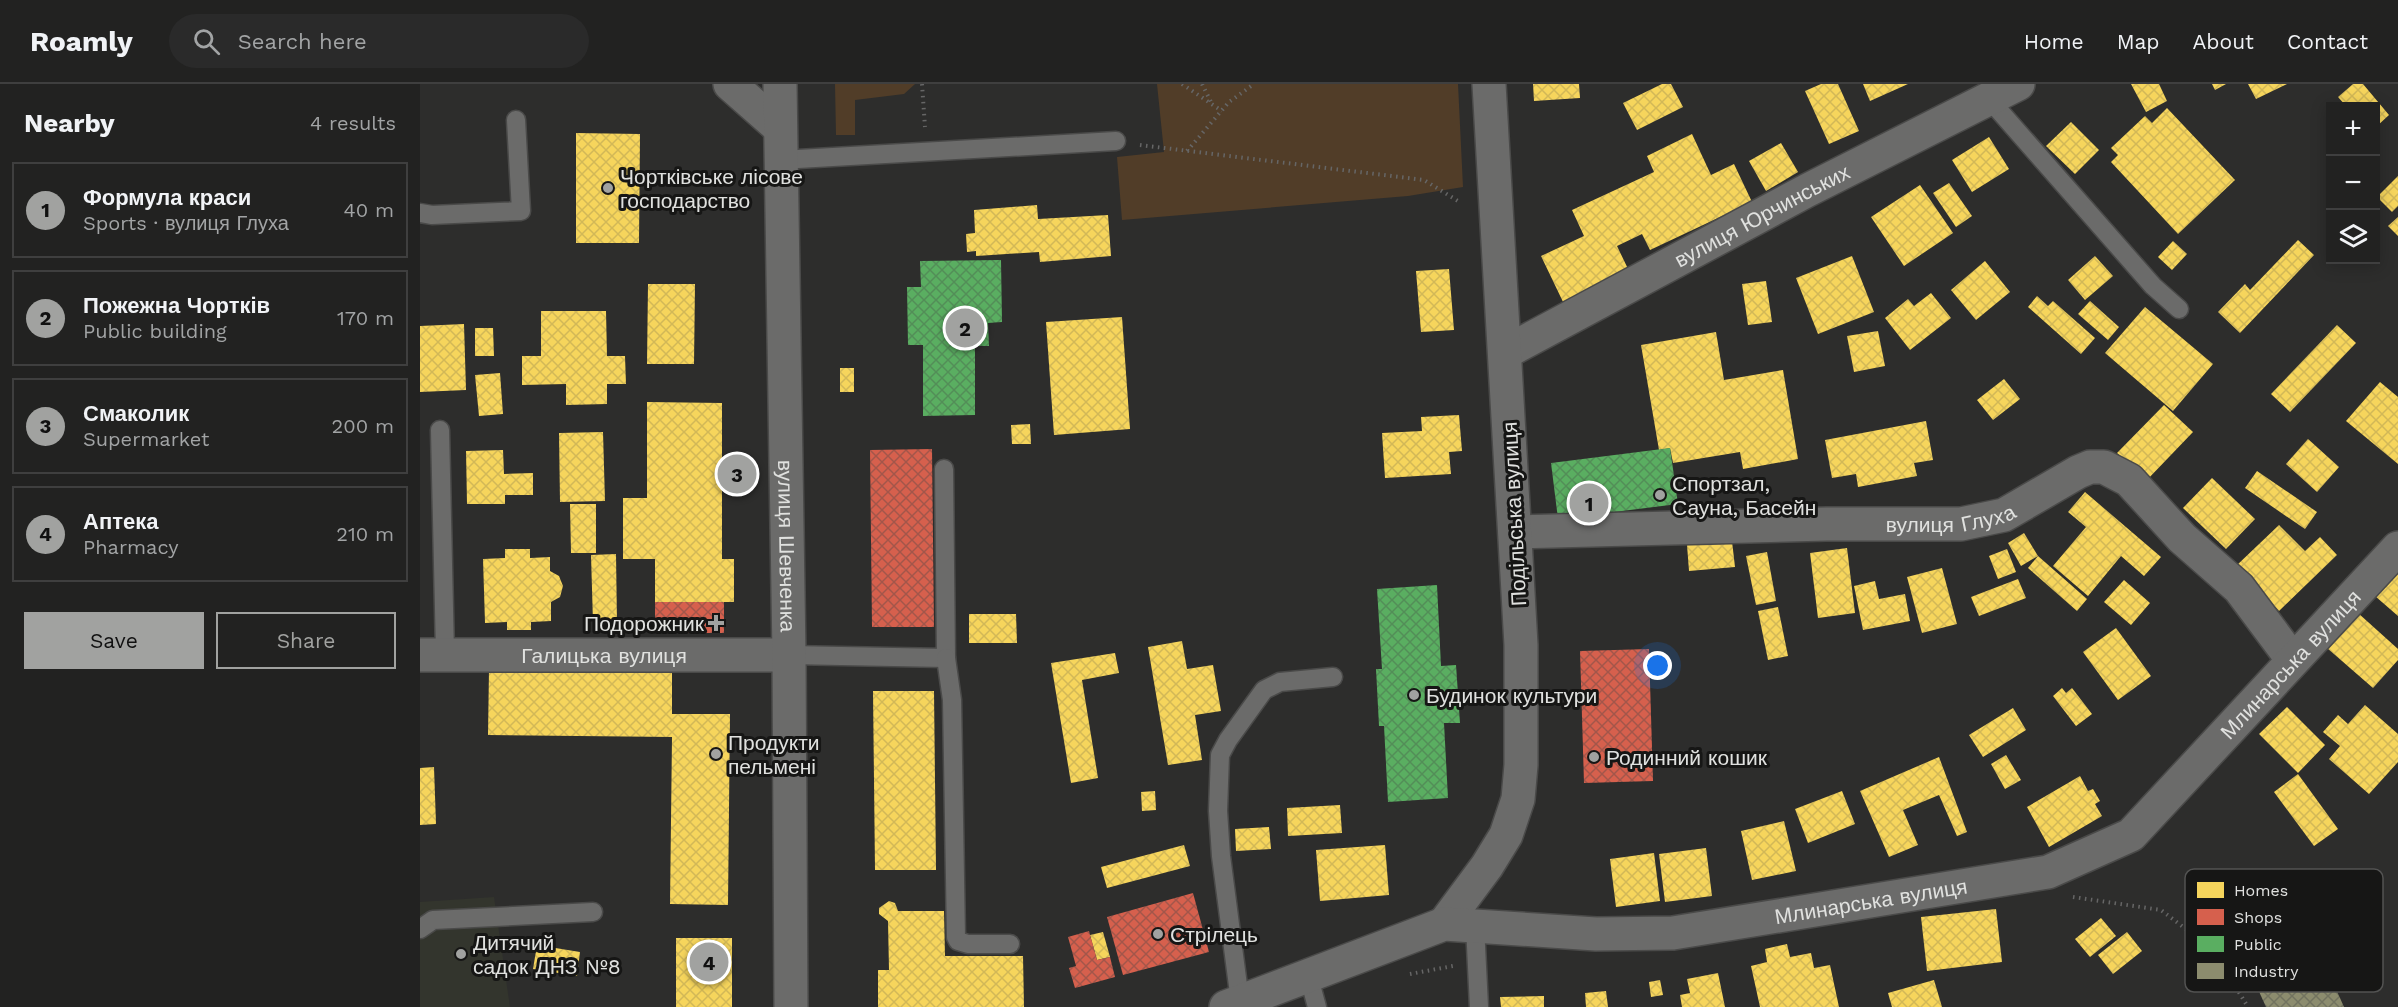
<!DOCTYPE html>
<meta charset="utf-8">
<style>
:root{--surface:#222221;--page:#2a2a2a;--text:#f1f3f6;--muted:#a2a4a5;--line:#3f3f3f;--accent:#a1a2a0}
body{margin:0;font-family:"Work Sans",sans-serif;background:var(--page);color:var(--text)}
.controls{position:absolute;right:18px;top:18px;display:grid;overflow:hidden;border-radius:0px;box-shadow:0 3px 15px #0003}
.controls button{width:54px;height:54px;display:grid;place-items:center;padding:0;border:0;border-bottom:2px solid var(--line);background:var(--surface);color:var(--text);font:30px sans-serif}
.you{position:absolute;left:1238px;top:582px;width:21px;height:21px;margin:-15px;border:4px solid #fff;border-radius:50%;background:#1a73e8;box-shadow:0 0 0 9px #1a73e833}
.badge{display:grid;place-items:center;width:39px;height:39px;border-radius:50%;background:var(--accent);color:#111;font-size:20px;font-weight:700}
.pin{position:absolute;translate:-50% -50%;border:3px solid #fff;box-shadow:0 2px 6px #0006}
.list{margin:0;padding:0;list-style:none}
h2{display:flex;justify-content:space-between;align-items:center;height:78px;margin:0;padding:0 24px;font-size:26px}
h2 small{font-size:20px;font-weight:400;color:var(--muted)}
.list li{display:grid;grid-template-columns:39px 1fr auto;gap:18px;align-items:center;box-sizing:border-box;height:96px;margin:0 12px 12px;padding:0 12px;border:2px solid var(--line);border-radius:0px}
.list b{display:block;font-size:22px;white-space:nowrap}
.list p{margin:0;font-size:20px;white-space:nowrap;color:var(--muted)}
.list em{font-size:20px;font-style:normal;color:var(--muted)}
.actions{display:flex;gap:12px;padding:18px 24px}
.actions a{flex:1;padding:14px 0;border:2px solid var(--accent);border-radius:0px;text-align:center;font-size:21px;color:var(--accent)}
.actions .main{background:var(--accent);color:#111}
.icon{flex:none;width:33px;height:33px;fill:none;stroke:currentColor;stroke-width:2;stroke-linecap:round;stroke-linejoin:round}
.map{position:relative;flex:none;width:1978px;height:923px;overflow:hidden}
header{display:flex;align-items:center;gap:36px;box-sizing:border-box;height:84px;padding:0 30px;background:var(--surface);border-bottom:2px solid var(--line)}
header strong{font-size:28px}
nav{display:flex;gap:33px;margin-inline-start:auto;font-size:21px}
.search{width:420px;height:54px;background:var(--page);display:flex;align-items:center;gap:15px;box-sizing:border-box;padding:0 21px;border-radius:33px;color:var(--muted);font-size:22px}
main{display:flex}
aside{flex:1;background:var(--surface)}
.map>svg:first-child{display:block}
.built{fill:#33352d}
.grass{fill:#513d28}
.homes{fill:url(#homes-cross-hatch)}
.shops{fill:url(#shops-cross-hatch)}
.public{fill:url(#public-cross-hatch)}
.industry{fill:url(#industry-cross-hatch)}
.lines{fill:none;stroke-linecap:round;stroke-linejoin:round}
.lane-casing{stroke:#4a4a49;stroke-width:21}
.street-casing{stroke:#4a4a49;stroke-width:36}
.secondary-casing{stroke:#4a4a49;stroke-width:36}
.path{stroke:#666;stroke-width:4;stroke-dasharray:1.5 4.5;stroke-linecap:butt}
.lane{stroke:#6b6b6a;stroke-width:18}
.street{stroke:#6b6b6a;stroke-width:33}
.secondary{stroke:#6b6b6a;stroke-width:33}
.poi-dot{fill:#a1a2a0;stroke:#161615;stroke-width:2}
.labels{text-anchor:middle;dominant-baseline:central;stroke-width:6;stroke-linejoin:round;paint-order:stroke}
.poi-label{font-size:21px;fill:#e0e1df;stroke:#161615;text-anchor:start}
.street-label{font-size:21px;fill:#e0e1df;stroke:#161615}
.key{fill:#161615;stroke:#535352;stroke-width:1.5}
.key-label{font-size:16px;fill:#e0e1df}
</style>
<header>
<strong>Roamly</strong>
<div class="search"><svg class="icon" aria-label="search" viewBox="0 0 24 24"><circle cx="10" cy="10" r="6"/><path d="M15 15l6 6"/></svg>Search here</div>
<nav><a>Home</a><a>Map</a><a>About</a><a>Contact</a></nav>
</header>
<main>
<aside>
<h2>Nearby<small>4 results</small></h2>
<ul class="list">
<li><span class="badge">1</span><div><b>Формула краси</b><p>Sports · вулиця Глуха</p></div><em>40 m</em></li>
<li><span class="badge">2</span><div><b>Пожежна Чортків</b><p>Public building</p></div><em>170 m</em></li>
<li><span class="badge">3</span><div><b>Смаколик</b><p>Supermarket</p></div><em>200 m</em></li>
<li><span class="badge">4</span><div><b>Аптека</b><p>Pharmacy</p></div><em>210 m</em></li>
</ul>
<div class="actions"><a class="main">Save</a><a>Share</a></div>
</aside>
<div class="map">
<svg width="1978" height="923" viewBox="0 0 1978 923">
<defs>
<pattern id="homes-cross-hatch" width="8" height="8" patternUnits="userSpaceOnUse" patternTransform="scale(1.5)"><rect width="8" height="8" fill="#f6d55c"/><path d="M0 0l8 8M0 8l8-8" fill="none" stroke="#d2b857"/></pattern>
<pattern id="shops-cross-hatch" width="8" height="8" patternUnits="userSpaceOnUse" patternTransform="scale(1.5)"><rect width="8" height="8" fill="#d6604d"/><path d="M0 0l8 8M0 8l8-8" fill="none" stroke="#a3564a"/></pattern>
<pattern id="public-cross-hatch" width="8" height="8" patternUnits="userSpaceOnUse" patternTransform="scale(1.5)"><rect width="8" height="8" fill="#5aae61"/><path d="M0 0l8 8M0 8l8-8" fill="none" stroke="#538e58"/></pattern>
<pattern id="industry-cross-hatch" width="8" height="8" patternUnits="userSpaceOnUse" patternTransform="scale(1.5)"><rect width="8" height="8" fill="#8c8c6e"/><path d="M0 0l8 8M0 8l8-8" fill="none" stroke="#72735f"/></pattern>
</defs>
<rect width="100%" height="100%" fill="#2d2d2c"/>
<polygon class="built" points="74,813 90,923 0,923 0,818"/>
<g class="grass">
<polygon points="415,0 495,0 484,10 435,16 435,51 416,51"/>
<polygon points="737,0 1038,0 1043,103 988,112 702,136 697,73 744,68"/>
</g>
<g class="homes">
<polygon points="1113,0 1159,0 1160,14 1114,17"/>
<polygon points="1242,0 1251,0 1263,23 1217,46 1203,19"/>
<polygon points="1401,0 1418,0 1439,47 1409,60 1385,7"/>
<polygon points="1443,0 1488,0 1450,17"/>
<polygon points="1711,0 1739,0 1747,17 1726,28"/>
<polygon points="1792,0 1806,0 1795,6"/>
<polygon points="1828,0 1867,0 1836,15"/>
<polygon points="1933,0 1943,0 1969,31 1956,43 1956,22 1926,22 1918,13"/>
<polygon points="1747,24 1815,96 1758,150 1691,78 1698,71 1691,64 1725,32 1732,39"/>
<polygon points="1651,38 1679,66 1655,90 1626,62"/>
<polygon points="156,49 220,50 219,159 156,159"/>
<polygon points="1272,50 1291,91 1314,80 1332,118 1230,166 1222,150 1197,162 1210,189 1144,220 1121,172 1164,152 1152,126 1234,88 1227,72"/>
<polygon points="1569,53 1589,85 1552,108 1532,76"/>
<polygon points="1361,59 1378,88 1346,107 1329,77"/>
<polygon points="1978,92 1978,122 1972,128 1957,113"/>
<polygon points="1529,99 1552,132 1536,143 1513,109"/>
<polygon points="1500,101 1533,149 1484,182 1451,133"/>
<polygon points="617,121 618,135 688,131 691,172 620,178 619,168 556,172 556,167 547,168 546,150 555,149 554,126"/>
<polygon points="1978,133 1978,152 1968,142"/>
<polygon points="1878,156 1894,171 1820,249 1798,228 1825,200 1830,206"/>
<polygon points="1753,157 1767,170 1752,186 1738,173"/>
<polygon points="1432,172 1454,228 1398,250 1376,194"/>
<polygon points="1675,172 1693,192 1665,216 1648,196"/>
<polygon points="1565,177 1590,208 1556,236 1531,206"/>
<polygon points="1029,185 1034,246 1001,248 996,187"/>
<polygon points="1346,197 1352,238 1328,241 1322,200"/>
<polygon points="228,200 275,200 274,280 227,280"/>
<polygon points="1511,209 1531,234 1490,266 1465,234 1488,215 1494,222"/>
<polygon points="1617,212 1628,222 1633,217 1675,254 1661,270 1608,223"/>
<polygon points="1670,217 1699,243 1688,256 1658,230"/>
<polygon points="1725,223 1793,280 1753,327 1685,269"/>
<polygon points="121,227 186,227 187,272 205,272 206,300 187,300 187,320 146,321 146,300 102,301 102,272 121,272"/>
<polygon points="702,233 710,345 634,351 626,238"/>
<polygon points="44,240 46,306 0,308 0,242"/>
<polygon points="1917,241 1936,259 1870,328 1851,310"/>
<polygon points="55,244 73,244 74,272 55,272"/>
<polygon points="1458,247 1465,282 1434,288 1427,252"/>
<polygon points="1296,248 1304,296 1363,286 1378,375 1323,385 1320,368 1253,379 1250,364 1239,366 1221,261"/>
<rect x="420" y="284" width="14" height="24"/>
<polygon points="80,289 83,330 59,332 55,291"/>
<polygon points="1584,295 1600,315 1573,336 1557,316"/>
<polygon points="1960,298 1978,313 1978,380 1926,337"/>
<polygon points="227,318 302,319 302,475 314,475 314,518 235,518 235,475 203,475 203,414 227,414"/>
<polygon points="1744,321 1773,348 1726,397 1697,369"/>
<polygon points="1039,331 1042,367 1029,368 1031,390 965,394 962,349 1002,347 1001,333"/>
<polygon points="1506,337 1513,376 1494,379 1497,392 1438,403 1436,390 1412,394 1405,356"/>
<polygon points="610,340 611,360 592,360 591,341"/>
<polygon points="183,348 185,417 140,418 139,349"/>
<polygon points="1888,355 1919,383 1897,408 1866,380"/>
<polygon points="83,366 84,390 113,389 113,411 85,411 85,420 47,420 46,367"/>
<polygon points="1837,387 1897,428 1885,445 1825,404"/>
<polygon points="1792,394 1835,435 1806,465 1763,424"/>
<polygon points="1665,408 1741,473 1724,492 1701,472 1668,512 1633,482 1666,443 1648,428"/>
<polygon points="150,420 176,420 176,469 151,469"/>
<polygon points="1859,441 1885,467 1900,453 1917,471 1859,527 1816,482"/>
<polygon points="1604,449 1618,472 1601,482 1588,459"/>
<polygon points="1312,457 1315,483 1269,487 1267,461"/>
<polygon points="1427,464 1435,529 1398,534 1390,469"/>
<polygon points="85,465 110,465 110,474 130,473 130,487 139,492 143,502 140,513 131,518 131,537 111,538 111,546 87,546 87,538 65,539 63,475 85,474"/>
<polygon points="1587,465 1596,488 1578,495 1569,472"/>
<polygon points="1347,468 1356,517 1336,521 1326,472"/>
<polygon points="196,470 197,539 173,539 171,471"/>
<polygon points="1618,472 1667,515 1657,527 1608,484"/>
<polygon points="1522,484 1537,540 1502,549 1487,493"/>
<polygon points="1978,486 1978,532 1955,512"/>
<polygon points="1598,495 1606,514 1559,532 1551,513"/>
<polygon points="1704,496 1730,519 1711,541 1684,518"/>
<polygon points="1455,497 1459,515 1485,510 1490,537 1443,546 1434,502"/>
<polygon points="1358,523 1368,572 1348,576 1338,527"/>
<polygon points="1938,529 1978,565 1978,576 1953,604 1907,564"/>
<polygon points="549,530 596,530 597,559 549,559"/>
<polygon points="1696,544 1731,592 1698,616 1663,568"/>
<polygon points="762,557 767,585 793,581 801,627 775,631 782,676 748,681 728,563"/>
<polygon points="695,569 699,589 662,596 678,694 651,699 631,579"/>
<polygon points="69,585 252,586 252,630 310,630 308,821 250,820 252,653 68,651"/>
<polygon points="1642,604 1646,609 1652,604 1672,630 1656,642 1633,612"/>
<polygon points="453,607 514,607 516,786 455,786"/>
<polygon points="1945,621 1978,650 1978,678 1949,710 1909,675 1920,662 1903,648 1918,631 1928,640"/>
<polygon points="1867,623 1905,661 1878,689 1839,650"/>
<polygon points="1593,624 1606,646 1563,673 1549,651"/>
<polygon points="1586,671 1601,696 1585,705 1571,680"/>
<polygon points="1519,673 1547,748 1537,752 1519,711 1483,726 1498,761 1469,773 1440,707"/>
<polygon points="14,683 16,740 0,741 0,684"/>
<polygon points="1878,690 1918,745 1894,762 1854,708"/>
<polygon points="1660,692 1668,707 1673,705 1680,717 1675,720 1682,732 1629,763 1607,723"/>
<polygon points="735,707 736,726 722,727 721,708"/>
<polygon points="1422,707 1435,740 1388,759 1375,725"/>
<polygon points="920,721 922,749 868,752 867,724"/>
<polygon points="1364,737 1376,787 1332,796 1321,747"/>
<polygon points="849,743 851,765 816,767 815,745"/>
<polygon points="764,761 770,782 687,804 681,783"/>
<polygon points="965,761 969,811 900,817 896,766"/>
<polygon points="1286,764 1292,812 1245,818 1239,770"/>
<polygon points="1234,769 1240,817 1196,823 1190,775"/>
<polygon points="469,817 475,819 478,827 524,827 525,872 603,872 604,923 458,923 458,886 469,886 468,837 459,830 459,824"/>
<polygon points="1576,825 1582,878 1507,887 1501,833"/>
<polygon points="1681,834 1696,852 1670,873 1655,855"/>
<polygon points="683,848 690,873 677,876 670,851"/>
<polygon points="1707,848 1722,867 1693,890 1678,871"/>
<rect x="256" y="854" width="56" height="69"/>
<polygon points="1367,860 1370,873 1391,869 1394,884 1410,881 1419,923 1340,923 1331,882 1347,878 1345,865"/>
<polygon points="117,861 160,868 157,892 113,885"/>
<polygon points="1298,889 1305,923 1262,923 1260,911 1270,909 1267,895"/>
<polygon points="1240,896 1243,911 1231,913 1229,898"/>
<polygon points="1514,896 1522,923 1472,923 1468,909"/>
<polygon points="1186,907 1188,923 1166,923 1165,909"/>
<polygon points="1124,912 1124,923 1081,923 1080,913"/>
</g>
<g class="shops">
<polygon points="512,365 514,543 452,543 450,366"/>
<rect x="235" y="518" width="69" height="31"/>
<polygon points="1229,565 1233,697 1164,699 1160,567"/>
<polygon points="773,809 789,868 703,891 687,833"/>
<polygon points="669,847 677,876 690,873 695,893 655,904 649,884 656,882 648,853"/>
</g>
<g class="public">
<polygon points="581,176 582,238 568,239 569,262 555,262 555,331 503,332 503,261 488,261 487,203 501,203 500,177"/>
<polygon points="1250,364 1258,420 1138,435 1131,379"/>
<polygon points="1017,501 1021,582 1036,581 1040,639 1024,639 1028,714 968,718 964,642 959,642 956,585 962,585 957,505"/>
</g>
<polygon class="industry" points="1874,811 1924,923 1846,923 1809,841"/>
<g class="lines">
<g class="lane-casing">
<g id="lane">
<polyline points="1569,15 1733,202 1759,225"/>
<polyline points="360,76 696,57"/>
<polyline points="0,129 12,131 101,127 96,36"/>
<polyline points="20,346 25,569"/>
<polyline points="369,571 526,574 524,385"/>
<polyline points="526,574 532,616 536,853 538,857 548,860 590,860"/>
<polyline points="1055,842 1059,923"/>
<polyline points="0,845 13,836 173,828"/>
<polyline points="888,890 897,923"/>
<polyline points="820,917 801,772 798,727 800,671 808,656 844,606 860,598 913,593"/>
</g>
</g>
<g class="street-casing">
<g id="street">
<path id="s1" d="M1086 268 1388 106 1598 0"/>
<path id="s2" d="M1095 448 1407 440H1541L1584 431 1658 388 1670 383H1684L1709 396 1762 454 1819 504 1872 575"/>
<path id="s3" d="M0 571H369"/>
</g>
</g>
<g class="secondary-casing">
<g id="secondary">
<polyline points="310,0 360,44"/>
<path id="s4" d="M360 0 369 571 371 923"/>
<polyline points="1024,840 1067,782 1086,751 1098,715 1101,681 1101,561 1069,0"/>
<path id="s5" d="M806 923 1024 840 1176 850 1253 849 1628 788 1711 751 1978 464"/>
</g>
</g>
<g class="path">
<polyline points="502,0 505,43"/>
<polyline points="762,0 802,27"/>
<polyline points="782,0 791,18"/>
<polyline points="720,61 1004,96 1038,117"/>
<polyline points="767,67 809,18 834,0"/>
<polyline points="1653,813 1741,826 1793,866 1828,923"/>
<polyline points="990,890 1033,882"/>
</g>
<use href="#lane" class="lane"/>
<use href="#street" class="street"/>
<use href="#secondary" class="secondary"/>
</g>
<g class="poi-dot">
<circle cx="188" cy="104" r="6"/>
<circle cx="1240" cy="411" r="6"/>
<path d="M293 530h6v6h6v6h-6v6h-6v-6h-6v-6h6z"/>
<circle cx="994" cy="611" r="6"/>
<circle cx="296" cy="670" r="6"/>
<circle cx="1174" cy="673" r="6"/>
<circle cx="738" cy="850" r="6"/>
<circle cx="41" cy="870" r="6"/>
</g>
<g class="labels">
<g class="poi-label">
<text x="200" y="92">Чортківське лісове<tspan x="200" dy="24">господарство</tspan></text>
<text x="1252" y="399">Спортзал,<tspan x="1252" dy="24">Сауна, Басейн</tspan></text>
<text x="284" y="539" text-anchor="end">Подорожник</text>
<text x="1006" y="611">Будинок культури</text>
<text x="308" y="658">Продукти<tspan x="308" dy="24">пельмені</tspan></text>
<text x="1186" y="673">Родинний кошик</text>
<text x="750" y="850">Стрілець</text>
<text x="53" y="858">Дитячий<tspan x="53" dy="24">садок ДНЗ №8</tspan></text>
</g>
<g class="street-label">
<text stroke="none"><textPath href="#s1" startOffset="290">вулиця Юрчинських</textPath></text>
<text transform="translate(1094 430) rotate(-93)">Подільська вулиця</text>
<text stroke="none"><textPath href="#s2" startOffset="436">вулиця Глуха</textPath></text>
<text stroke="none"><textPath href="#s4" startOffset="462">вулиця Шевченка</textPath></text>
<text stroke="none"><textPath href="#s3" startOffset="184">Галицька вулиця</textPath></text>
<text stroke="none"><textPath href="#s5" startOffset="1167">Млинарська вулиця</textPath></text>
<text stroke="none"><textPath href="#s5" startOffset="663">Млинарська вулиця</textPath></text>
</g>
</g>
<rect x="1765" y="785" width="198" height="123" rx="9" class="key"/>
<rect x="1777" y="798" width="27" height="16" fill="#f6d55c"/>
<rect x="1777" y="825" width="27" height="16" fill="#d6604d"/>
<rect x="1777" y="852" width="27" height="16" fill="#5aae61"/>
<rect x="1777" y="879" width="27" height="16" fill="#8c8c6e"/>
<g class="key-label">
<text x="1814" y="812">Homes</text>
<text x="1814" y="839">Shops</text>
<text x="1814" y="866">Public</text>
<text x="1814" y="893">Industry</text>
</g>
</svg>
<div class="controls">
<button>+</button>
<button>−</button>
<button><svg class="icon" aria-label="layers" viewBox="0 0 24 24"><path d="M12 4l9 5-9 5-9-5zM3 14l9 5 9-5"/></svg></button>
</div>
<div class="you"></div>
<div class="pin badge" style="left:1169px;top:419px">1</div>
<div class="pin badge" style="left:545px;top:244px">2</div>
<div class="pin badge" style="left:317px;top:390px">3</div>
<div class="pin badge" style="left:289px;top:878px">4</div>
</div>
</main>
